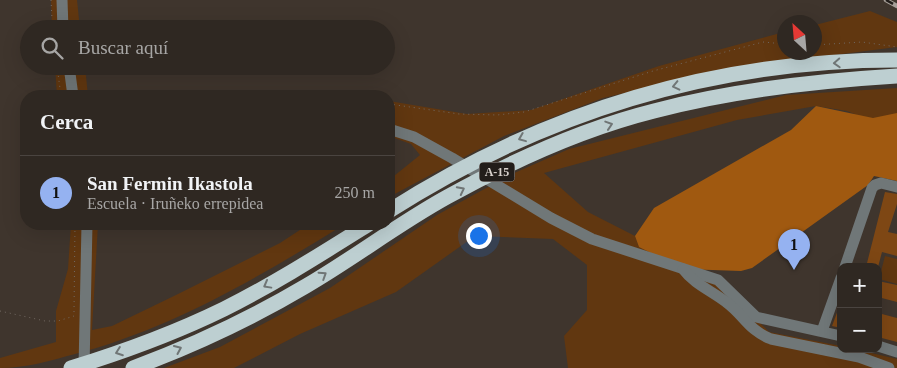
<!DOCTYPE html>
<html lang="es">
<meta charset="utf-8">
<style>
:root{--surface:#2f2822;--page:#3b342f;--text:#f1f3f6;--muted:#a7a6a5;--line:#4a4440;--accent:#95b2f1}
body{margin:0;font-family:Georgia,serif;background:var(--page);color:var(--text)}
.controls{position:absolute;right:15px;bottom:15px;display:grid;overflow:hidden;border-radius:10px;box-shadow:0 5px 20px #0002}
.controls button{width:45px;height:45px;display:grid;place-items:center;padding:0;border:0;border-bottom:1px solid var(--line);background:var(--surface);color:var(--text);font:25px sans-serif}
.compass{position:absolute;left:777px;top:15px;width:45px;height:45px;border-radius:50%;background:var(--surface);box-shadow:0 5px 20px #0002;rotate:334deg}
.you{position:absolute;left:478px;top:235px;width:18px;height:18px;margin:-12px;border:4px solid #fff;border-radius:50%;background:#1a73e8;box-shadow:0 0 0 8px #1a73e833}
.badge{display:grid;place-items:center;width:32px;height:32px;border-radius:50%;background:var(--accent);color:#111;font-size:16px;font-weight:700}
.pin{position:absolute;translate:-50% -41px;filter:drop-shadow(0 1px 2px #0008)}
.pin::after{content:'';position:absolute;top:26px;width:18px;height:15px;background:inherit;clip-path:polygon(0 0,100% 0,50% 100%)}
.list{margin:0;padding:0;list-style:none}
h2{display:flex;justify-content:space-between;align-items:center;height:65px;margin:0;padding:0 20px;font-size:21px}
h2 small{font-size:16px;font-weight:400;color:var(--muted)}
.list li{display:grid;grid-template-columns:32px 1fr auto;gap:15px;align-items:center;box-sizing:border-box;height:75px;padding:0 20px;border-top:1px solid var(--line)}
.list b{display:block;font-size:19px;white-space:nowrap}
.list p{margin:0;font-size:16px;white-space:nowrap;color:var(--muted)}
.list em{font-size:16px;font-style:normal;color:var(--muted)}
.icon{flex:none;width:28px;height:28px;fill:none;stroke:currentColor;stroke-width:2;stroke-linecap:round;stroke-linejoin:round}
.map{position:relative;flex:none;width:897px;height:368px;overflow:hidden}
.search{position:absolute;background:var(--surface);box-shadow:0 5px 20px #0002;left:20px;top:20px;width:375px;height:55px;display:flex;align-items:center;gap:12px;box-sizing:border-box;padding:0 18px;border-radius:28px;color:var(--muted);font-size:19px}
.panel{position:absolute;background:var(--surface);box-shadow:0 5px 20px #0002;left:20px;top:90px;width:375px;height:140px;border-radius:20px}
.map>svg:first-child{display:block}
.green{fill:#613710}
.forest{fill:#a05910}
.building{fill:#7e4714}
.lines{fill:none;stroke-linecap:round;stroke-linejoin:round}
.path{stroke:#726962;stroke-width:1;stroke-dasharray:1 4;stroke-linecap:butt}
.minor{stroke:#707778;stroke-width:11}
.highway{stroke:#bdcfd1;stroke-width:15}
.rail-casing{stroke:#a79f99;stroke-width:4.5}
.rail{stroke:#221d1a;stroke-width:2.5;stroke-dasharray:8;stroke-linecap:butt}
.oneway{stroke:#707676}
.labels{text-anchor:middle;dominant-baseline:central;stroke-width:4.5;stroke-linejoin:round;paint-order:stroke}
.shield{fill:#221d1a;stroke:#a19b97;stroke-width:1}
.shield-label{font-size:12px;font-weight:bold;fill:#d8d1cc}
</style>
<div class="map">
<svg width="897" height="368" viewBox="0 0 897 368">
<rect width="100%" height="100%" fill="#3f352d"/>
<g class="green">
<polygon points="51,0 77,0 80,29 52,29"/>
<polygon points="870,11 897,22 897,47 732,68 603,98 504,136 389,197 389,180 420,155 411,144 389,136 389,101 467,114 531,110 659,66 784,32 784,52 814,52 815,25"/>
<polygon points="55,66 85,66 88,96 57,96"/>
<polygon points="897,88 897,120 884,126 847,111 816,106 737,120 544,173 588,212 635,236 639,247 718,280 769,332 841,346 841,349 854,349 897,359 897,368 568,368 564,336 587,310 587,265 553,239 475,236 396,292 300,334 234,368 164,368 220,347 330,288 437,215 512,174 569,149 786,95"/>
<path d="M71 224H98L92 330 112 326 176 295 280 243 309 224H345C259 277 173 328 75 354 49 361 26 368 0 368V358L56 342V311L68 269Z"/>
<polygon points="885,256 897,259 897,284 879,279"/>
</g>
<polygon class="forest" points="816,106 873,118 897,113 897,181 874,176 868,185 752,268 741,271 683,269 639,247 635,236 654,208 791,130"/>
<g class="building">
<polygon points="885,192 897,194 897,204 888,232 897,234 897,256 882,252 878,267 866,267"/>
<polygon points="878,281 897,285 897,302 878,297"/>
<polygon points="841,302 841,328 832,326"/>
<polygon points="878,313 897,318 897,342 878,337"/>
</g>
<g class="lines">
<g class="path">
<polyline points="51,0 52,19"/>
<polyline points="814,45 862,42 897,47"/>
<polyline points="57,66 61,96"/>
<polyline points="389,104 459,114 497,115 524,112 653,71 763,42 784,44"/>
<polyline points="0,311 45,321 58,321 74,316"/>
<polyline points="74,312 75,224"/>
</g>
<g class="minor">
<polyline points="62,0 63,29"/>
<polyline points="69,66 73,96"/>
<polyline points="389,129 414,137 452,158 551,218 592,239 718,280 756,317 841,336"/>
<polyline points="845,267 872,188 875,185 881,183 897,187"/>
<path d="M683 269C694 284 712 291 726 302 744 315 748 330 771 339L859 357 889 368"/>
<polyline points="822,331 841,278"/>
<polyline points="878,346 897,352"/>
<polyline points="84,368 87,224"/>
</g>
<g class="highway">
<path d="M389 211C544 112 712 60 897 60"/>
<path d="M71 368C123 352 175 333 224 309 274 284 321 254 369 224"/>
<path d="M133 368C192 346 252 318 306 286 354 258 398 224 447 197 512 161 582 129 654 111 733 90 815 81 897 76"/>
</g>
<g class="rail-casing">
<polyline id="rail" points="886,0 897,6"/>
</g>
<use href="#rail" class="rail"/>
</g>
<defs><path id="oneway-chevron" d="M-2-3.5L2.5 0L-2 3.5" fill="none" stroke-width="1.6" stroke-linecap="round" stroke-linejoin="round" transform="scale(1.25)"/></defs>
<g class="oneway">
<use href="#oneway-chevron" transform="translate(837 63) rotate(177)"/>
<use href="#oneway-chevron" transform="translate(676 86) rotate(167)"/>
<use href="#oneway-chevron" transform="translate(609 125) rotate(-18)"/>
<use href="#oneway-chevron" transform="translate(522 138) rotate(158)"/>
<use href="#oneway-chevron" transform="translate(461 190) rotate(-27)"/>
<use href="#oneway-chevron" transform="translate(323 275) rotate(-33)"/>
<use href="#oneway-chevron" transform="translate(267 285) rotate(151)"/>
<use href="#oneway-chevron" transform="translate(178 349) rotate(-24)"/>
<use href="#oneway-chevron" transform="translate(119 352) rotate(160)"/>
</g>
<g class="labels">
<rect class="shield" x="479.5" y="162.5" width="35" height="19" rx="4"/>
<g class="shield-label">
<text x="497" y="172">A-15</text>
</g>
</g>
</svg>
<div class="controls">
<button>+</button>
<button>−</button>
</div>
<svg class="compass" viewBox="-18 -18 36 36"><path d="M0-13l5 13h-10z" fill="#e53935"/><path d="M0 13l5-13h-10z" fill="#a7a6a5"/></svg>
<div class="you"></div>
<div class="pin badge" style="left:794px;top:270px">1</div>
<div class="search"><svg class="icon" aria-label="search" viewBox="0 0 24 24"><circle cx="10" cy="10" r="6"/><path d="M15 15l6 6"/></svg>Buscar aquí</div>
<section class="panel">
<h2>Cerca<small></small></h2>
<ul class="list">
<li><span class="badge">1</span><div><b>San Fermin Ikastola</b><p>Escuela · Iruñeko errepidea</p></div><em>250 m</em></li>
</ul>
</section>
</div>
